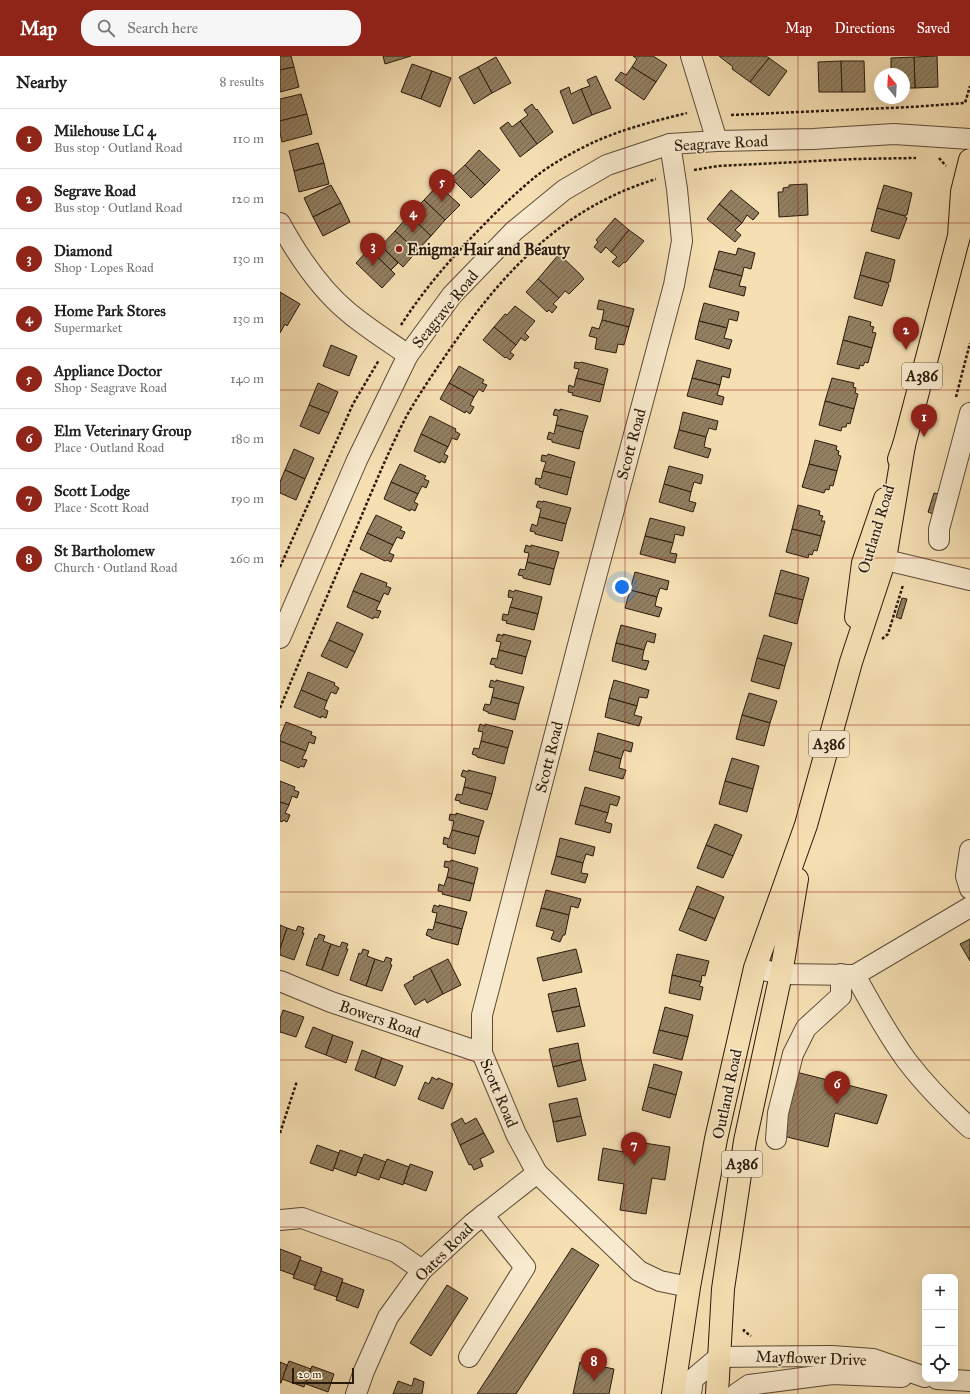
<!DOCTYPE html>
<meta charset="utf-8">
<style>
:root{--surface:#fff;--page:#f6f6f6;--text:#222;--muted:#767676;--line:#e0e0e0;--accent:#8f2418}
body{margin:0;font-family:"IM FELL Great Primer",serif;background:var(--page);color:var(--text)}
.controls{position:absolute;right:12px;bottom:12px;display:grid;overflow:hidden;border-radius:8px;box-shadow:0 4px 16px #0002}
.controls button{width:36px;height:36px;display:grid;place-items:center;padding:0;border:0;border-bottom:1px solid var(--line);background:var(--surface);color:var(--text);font:20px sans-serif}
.compass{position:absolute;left:594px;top:12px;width:36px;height:36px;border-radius:50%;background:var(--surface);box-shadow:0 4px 16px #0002;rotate:342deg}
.scale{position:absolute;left:12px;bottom:10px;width:62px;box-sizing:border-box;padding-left:4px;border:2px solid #291a0b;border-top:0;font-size:11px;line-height:14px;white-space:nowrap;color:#291a0b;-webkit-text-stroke:3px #f8eace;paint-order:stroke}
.you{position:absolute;left:342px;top:531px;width:14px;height:14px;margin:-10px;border:3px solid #fff;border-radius:50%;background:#1a73e8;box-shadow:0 0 0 6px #1a73e833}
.badge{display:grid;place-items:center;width:26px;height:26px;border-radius:50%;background:var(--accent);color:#fff;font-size:13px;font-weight:700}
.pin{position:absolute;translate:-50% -33px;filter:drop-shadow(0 1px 2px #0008)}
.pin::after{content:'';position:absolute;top:21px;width:14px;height:12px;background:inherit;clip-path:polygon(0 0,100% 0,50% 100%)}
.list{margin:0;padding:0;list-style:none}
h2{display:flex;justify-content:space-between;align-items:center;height:52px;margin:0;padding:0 16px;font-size:17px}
h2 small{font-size:13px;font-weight:400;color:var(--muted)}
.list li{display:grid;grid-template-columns:26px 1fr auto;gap:12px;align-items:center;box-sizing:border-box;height:60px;padding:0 16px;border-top:1px solid var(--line)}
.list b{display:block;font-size:15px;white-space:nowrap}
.list p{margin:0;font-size:13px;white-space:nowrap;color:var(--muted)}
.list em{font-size:13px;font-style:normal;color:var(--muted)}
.icon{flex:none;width:22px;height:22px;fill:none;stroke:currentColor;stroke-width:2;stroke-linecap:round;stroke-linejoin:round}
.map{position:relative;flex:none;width:690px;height:1338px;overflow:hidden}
header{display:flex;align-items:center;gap:24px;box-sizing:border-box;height:56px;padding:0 20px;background:var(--accent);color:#fff}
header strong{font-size:19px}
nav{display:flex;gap:22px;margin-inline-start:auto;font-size:14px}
.search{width:280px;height:36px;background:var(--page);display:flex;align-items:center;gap:10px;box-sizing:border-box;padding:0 14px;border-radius:16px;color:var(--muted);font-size:15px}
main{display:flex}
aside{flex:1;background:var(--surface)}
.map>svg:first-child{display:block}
.building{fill:url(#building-hatch);stroke:#291a0b}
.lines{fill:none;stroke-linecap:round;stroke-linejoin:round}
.minor-casing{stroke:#5c4b35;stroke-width:22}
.major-casing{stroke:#291a0b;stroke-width:24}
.path{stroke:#291a0b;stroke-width:2.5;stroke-dasharray:3 2;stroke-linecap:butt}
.minor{stroke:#f8eace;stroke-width:20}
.major{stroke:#f5dfb3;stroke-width:22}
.grid{fill:none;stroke:#8f2418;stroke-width:1;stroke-opacity:0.55}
.poi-dot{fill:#8f2418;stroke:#f8eace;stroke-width:1.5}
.labels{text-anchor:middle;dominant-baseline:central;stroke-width:3;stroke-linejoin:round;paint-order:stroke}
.shield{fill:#f8eace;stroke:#675846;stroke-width:1}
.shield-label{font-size:15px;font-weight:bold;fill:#291a0b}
.street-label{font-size:16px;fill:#291a0b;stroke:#f8eace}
.poi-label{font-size:16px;font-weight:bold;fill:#291a0b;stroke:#f8eace;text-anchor:start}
</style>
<header>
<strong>Map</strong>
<div class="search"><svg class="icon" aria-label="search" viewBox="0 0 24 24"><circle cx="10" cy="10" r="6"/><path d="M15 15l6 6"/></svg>Search here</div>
<nav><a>Map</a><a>Directions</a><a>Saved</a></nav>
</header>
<main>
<aside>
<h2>Nearby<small>8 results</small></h2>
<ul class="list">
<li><span class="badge">1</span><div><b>Milehouse LC 4</b><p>Bus stop · Outland Road</p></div><em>110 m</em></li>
<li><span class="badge">2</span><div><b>Segrave Road</b><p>Bus stop · Outland Road</p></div><em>120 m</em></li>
<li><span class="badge">3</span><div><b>Diamond</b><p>Shop · Lopes Road</p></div><em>130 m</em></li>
<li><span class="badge">4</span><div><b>Home Park Stores</b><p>Supermarket</p></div><em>130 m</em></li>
<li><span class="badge">5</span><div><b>Appliance Doctor</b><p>Shop · Seagrave Road</p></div><em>140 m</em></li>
<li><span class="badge">6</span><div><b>Elm Veterinary Group</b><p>Place · Outland Road</p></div><em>180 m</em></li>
<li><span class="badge">7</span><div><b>Scott Lodge</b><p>Place · Scott Road</p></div><em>190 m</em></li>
<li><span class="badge">8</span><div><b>St Bartholomew</b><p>Church · Outland Road</p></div><em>260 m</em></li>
</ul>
</aside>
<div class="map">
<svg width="690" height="1338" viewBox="0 0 690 1338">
<defs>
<pattern id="building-hatch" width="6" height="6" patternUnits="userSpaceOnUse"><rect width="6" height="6" fill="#938062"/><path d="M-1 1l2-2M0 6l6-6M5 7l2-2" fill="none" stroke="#78684f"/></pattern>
</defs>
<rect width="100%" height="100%" fill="#f5dfb3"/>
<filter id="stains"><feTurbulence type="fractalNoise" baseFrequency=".005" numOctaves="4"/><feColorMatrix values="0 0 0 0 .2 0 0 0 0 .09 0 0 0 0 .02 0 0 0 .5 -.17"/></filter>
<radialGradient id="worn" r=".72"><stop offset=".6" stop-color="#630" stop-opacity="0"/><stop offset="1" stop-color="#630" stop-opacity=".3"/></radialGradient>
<g class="building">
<polygon points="0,0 11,0 14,11 0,14"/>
<polygon points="103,0 131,0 105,8"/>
<polygon points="353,0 373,0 387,9 376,26 352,11 357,3"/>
<polygon points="439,0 486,0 489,2 470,26 452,13 453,11"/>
<polygon points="657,0 658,31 635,32 634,1"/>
<polygon points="216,1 231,27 212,37 198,11"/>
<polygon points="634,1 635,32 624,32 624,18 611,18 611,2"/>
<polygon points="489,2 507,15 489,40 470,26"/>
<polygon points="561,5 562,36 539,36 538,6"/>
<polygon points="561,5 584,5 585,36 562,36"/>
<polygon points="132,8 152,15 141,43 121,36"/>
<polygon points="14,11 19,31 0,36 0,14"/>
<polygon points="198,11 212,37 194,48 179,21"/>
<polygon points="352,11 376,26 364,44 335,24 341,16 346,19"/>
<polygon points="152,15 171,22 160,51 141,43"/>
<polygon points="316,20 331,52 312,59 301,33 310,30 307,24"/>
<polygon points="289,31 291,38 301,33 312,59 293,68 280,35"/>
<polygon points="21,38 27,58 0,65 0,43"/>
<polygon points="252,48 256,54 257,53 273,76 257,88 240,65 248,59 244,54"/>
<polygon points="27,58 32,78 2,86 0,77 0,65"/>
<polygon points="240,65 257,88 240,101 220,72 228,66 232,71"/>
<polygon points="38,87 44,107 14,115 9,95"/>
<polygon points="199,94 220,114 205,129 185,109"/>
<polygon points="44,107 49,128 19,136 14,115"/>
<polygon points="185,109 205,129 191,142 171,122"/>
<polygon points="527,128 528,159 499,161 498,136 503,136 503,132 509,131 509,129"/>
<polygon points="51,129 61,147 33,161 24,142"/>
<polygon points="158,129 180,149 165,164 144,144"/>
<polygon points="604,129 632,137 627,159 625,159 625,160 597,152"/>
<polygon points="451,134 479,157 473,164 467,159 462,167 439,148"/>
<polygon points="144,144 165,164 151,180 129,159"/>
<polygon points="61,147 70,166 43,180 33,161"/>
<polygon points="439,148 462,167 455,174 461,179 455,186 427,163"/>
<polygon points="597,152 625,160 625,161 627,162 619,183 591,175"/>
<polygon points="129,159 151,180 137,195 115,175"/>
<polygon points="335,162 349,174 331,196 326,191 321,197 314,191 318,186 316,184"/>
<polygon points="349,174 364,185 345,207 344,206 339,211 332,206 337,201 331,196"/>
<polygon points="115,175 137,195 123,211 101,190"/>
<polygon points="101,190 118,207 111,214 94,198"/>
<polygon points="458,192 475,197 471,213 464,211 462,220 434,213 439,195 456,199"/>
<polygon points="89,193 115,218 102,232 76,207"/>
<polygon points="586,196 615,204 610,226 608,226 608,227 580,219"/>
<polygon points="279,198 300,218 304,223 289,238 285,235 279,242 258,223"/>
<polygon points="434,213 462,220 459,230 466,231 464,240 429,231"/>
<polygon points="580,219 608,227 609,229 602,250 574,242"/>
<polygon points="258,223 279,242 273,248 277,251 272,257 269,254 267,256 246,236"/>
<polygon points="0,236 20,248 7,270 5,268 0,277"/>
<polygon points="319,244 354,253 349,271 322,264 324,254 317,253"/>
<polygon points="424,247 459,256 457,265 449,263 447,272 419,265"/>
<polygon points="235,250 255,265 245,277 249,281 245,285 241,282 236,289 214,271 225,258 227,259"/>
<polygon points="569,260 591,266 590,270 594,271 592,276 596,277 592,292 563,284"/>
<polygon points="322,264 349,271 344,289 338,288 336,297 315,293 317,282 309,280 312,271 319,273"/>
<polygon points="419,265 447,272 444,282 452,284 449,293 415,283"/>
<polygon points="214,271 236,289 230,296 234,299 230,304 226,301 225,302 203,284"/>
<polygon points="563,284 592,292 588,307 585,306 583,310 580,309 579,313 557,308"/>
<polygon points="51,289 77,300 69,320 43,310"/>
<polygon points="417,304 451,313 449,322 442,320 440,329 412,322"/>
<polygon points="295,306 300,307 301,306 328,313 324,329 296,322 299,313 294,312"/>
<polygon points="179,310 204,324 202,327 207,329 203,336 199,333 194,341 169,327"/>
<polygon points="296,322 324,329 320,346 292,339 293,337 288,336 289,329 294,331"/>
<polygon points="412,322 440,329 437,339 444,341 442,349 407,340"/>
<polygon points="552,322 574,327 573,331 576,332 575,337 578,338 574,353 545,345"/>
<polygon points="38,327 58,336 49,357 29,349"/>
<polygon points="169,327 194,341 190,349 194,351 190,358 186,355 185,357 160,343"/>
<polygon points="545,345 574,353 570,368 567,367 566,371 562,371 561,375 539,369"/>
<polygon points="29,349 49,357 39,378 20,370"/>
<polygon points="275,353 280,355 280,353 308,360 303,376 276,369 278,360 273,359"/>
<polygon points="403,356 438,365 436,374 429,372 426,381 399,374"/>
<polygon points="150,360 176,373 175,375 180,378 177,384 172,382 168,391 141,378"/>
<polygon points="276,369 303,376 299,393 272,386 272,384 267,383 269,376 274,378"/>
<polygon points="399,374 426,381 424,391 431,393 428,402 394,392"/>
<polygon points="141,378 168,391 164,398 168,400 165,407 161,405 160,407 134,395"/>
<polygon points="535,384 557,390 556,394 559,395 558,399 561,400 557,415 529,408"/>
<polygon points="14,393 34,402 25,423 5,414"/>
<polygon points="268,398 295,406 291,422 263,415 266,406 261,405 262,399 267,400"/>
<polygon points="120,408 146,420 144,423 149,425 146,432 142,430 138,438 111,426"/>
<polygon points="529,408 557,415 553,430 550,429 549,434 546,433 544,437 522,431"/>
<polygon points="389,410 423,419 421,428 414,426 411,436 384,428"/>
<polygon points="5,414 25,423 16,444 0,437 0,426"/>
<polygon points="263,415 291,422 287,439 259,431 260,430 255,428 256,422 261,423"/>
<polygon points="111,426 138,438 134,446 138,448 135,455 131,453 130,455 104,443"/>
<polygon points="384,428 411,436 409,445 416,447 413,456 379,446"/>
<polygon points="654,437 659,438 653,458 648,456"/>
<polygon points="258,445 263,446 263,445 291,452 286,468 259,461 261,453 256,451"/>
<polygon points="518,449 540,455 539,459 543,460 541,465 545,465 541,480 512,473"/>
<polygon points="96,459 122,471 120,474 125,476 122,483 117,481 113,489 87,477"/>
<polygon points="259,461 286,468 282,485 255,478 255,476 250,475 252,468 257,470"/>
<polygon points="370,462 405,471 403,480 395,478 393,487 365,480"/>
<polygon points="512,473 541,480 537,495 534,494 532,499 529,498 528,502 506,496"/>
<polygon points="87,477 113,489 109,497 114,499 111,506 107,504 105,505 80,493"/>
<polygon points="365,480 393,487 390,497 397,498 395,507 360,498"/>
<polygon points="246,489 251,491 251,489 279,496 274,513 247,506 249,497 244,496"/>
<polygon points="247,506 274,513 270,529 243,522 243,520 238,519 240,513 245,514"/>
<polygon points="501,514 529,522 523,544 495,537"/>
<polygon points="355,516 389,525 387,534 380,532 377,541 350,534"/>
<polygon points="81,517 107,527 106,530 111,532 108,539 104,537 100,546 73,535"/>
<polygon points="229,534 234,536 235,534 262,541 258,558 230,551 233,542 228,541"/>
<polygon points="350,534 377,541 375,550 382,552 379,561 345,552"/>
<polygon points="73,535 100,546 96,554 101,555 98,562 94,561 93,563 67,551"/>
<polygon points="495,537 523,544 517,568 489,560"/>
<polygon points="622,542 627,543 621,563 616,561"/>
<polygon points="230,551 258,558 254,574 226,567 227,565 222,564 223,558 228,559"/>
<polygon points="57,566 83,578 75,596 49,584"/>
<polygon points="341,569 376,578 374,587 367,585 364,594 336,587"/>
<polygon points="218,578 223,580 223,578 251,585 246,601 219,594 221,586 216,585"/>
<polygon points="484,579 512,587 505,610 477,602"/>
<polygon points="49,584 75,596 67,612 41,600"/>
<polygon points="336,587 364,594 362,604 369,605 366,614 332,605"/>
<polygon points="219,594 246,601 242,618 215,611 215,609 210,608 212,602 217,603"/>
<polygon points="477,602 505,610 499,633 471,625"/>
<polygon points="28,616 55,627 54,629 59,632 56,638 51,636 47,645 21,634"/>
<polygon points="211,624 216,626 216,624 244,631 239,648 212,641 214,632 209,631"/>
<polygon points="334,624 369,634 367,642 359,641 357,650 329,642"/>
<polygon points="21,634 47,645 44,653 48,655 46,662 41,660 41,662 14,651"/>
<polygon points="469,637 497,645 490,667 462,659"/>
<polygon points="212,641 239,648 235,664 208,657 208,656 203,654 205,648 210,649"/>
<polygon points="329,642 357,650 354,659 362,661 359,670 325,661"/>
<polygon points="462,659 490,667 484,690 456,683"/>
<polygon points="6,666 32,676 31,679 36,681 34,688 29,686 26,695 0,685 0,681"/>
<polygon points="200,668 205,670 205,668 233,675 228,692 201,685 203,676 198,675"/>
<polygon points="318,677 353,687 351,696 344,694 341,703 314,695"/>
<polygon points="0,685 26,695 22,703 27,704 24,711 20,710 19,712 0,704"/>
<polygon points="201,685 228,692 224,708 197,701 197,700 192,698 194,692 199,693"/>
<polygon points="314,695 341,703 339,712 346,714 343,723 309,714"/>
<polygon points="452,702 479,710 473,733 445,725"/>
<polygon points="183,714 188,716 188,714 216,721 212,738 184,731 186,722 181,720"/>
<polygon points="0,725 15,731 14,734 19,736 17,742 12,740 9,749 0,746"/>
<polygon points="445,725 473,733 467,756 439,748"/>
<polygon points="184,731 212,738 207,754 180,747 180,745 175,744 177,738 182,739"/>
<polygon points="305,731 340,741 337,750 330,748 328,757 300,749"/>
<polygon points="0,746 9,749 5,757 10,759 7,766 3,764 2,766 0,765"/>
<polygon points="300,749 328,757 325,766 332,768 330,777 295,768"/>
<polygon points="176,757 204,765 199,781 172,774 174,765 169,764 170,758 176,759"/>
<polygon points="435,768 462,779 453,800 426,789"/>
<polygon points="172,774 199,781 195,798 167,791 168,789 163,788 164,781 169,783"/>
<polygon points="280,782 315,791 313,800 306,798 303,807 276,800"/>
<polygon points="426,789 453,800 443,822 417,812"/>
<polygon points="276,800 303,807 301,817 308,818 305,827 271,818"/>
<polygon points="171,804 198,812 194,828 167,821 169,812 164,811 165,805 170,806"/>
<polygon points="167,821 194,828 190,845 162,838 163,836 158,835 159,828 164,830"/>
<polygon points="417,830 444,841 435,863 408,852"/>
<polygon points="266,834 301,843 298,852 291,850 289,859 261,852"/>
<polygon points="154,849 159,851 159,849 187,856 182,873 155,866 157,857 152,856"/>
<polygon points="261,852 289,859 285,879 283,879 280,886 271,883 274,875 256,870"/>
<polygon points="408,852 435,863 426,885 399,874"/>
<polygon points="155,866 182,873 178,889 151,882 151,881 146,879 148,873 153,874"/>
<polygon points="0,869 7,872 0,893"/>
<polygon points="18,870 24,872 22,877 24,877 14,904 0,899 0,893 7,872 16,875"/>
<polygon points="39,878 45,880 43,885 51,888 42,914 26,909 35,882 37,883"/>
<polygon points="690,883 690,905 680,888"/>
<polygon points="62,886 68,888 66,893 68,893 58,920 42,914 51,888 60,891"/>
<polygon points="83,893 89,895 87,900 95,903 86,930 70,924 79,897 81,898"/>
<polygon points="296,893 302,916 263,925 257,902"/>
<polygon points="397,898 429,905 425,920 422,919 421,926 392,919"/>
<polygon points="106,901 112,903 110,908 112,909 102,935 86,930 95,903 104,906"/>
<polygon points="168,903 181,929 163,938 150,912"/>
<polygon points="150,912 163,938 147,947 145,943 135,949 124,929 134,923 133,921"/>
<polygon points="392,919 421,926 419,930 423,931 420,944 389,937"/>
<polygon points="296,932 300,950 272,956 268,938"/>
<polygon points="300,950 305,970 277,976 272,956"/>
<polygon points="385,951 413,959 408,981 379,974"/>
<polygon points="3,954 24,961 16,981 0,976 0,963"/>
<polygon points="33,971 53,979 46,999 25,991"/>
<polygon points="379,974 408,981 402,1004 373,997"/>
<polygon points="53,979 73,986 66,1007 46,999"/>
<polygon points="298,987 301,1004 273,1011 269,993"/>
<polygon points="82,994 102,1002 95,1022 75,1014"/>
<polygon points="102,1002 123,1010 115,1030 95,1022"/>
<polygon points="301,1004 306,1024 278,1031 273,1011"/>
<polygon points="374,1008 402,1016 396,1039 368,1031"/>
<polygon points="516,1016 607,1039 597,1068 555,1057 548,1091 503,1080"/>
<polygon points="152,1021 157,1024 158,1022 173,1028 163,1053 138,1043 145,1026 149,1028"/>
<polygon points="368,1031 396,1039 390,1062 362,1054"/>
<polygon points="297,1042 301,1060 273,1066 269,1048"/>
<polygon points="301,1060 306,1079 277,1086 273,1066"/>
<polygon points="182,1062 185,1068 196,1062 204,1077 180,1089 171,1068"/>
<polygon points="204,1077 214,1096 200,1103 203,1110 194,1114 191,1108 189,1109 180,1089"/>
<polygon points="351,1085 390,1091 385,1124 372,1122 366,1158 340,1154 344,1128 318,1124 323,1092 349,1097"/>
<polygon points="37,1089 59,1097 53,1115 30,1107"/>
<polygon points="60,1094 82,1102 76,1120 54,1112"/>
<polygon points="84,1098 106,1106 99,1124 77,1116"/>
<polygon points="107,1103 129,1111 123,1129 100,1121"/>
<polygon points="130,1108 153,1116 146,1135 124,1127"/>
<polygon points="292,1192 319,1209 236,1338 197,1338"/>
<polygon points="0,1193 21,1201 14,1219 0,1214"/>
<polygon points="20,1204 42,1212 36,1230 13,1222"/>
<polygon points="41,1215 63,1223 57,1241 34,1233"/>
<polygon points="62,1226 84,1234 78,1252 56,1244"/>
<polygon points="167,1229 188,1242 151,1300 130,1287"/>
<polygon points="9,1305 31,1313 24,1331 2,1323"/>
<polygon points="0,1306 7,1309 1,1327 0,1327"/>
<polygon points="300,1306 334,1313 329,1338 293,1338"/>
<polygon points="32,1310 54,1318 48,1336 26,1328"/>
<polygon points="134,1322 144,1326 142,1338 113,1338 118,1325 132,1330"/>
</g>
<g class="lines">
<g class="minor-casing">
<g id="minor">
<polyline points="411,0 437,85"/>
<polyline points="390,88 397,133 402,185 394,229 305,562 202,959 202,997 236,1078 257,1117 359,1215 380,1225 409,1231"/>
<path d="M0 167C18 200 39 232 68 256 87 272 108 285 128 299"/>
<polyline points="659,484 659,473 690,357"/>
<polyline points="589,500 690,524"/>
<polyline points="0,582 77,404 128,299 172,239 234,175 284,134 327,109 390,88 437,85 533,83 614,78 690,83"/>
<polyline points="690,794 686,820 690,833"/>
<polyline points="475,912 501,918 574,919"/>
<path d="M575 919C591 948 607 978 627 1005 646 1030 667 1051 690 1072"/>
<polyline points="575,919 690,851"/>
<polyline points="0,925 51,946 202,997"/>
<polyline points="496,1083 498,1057 513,998 526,972 561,940 561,918"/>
<polyline points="0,1164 22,1162 116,1196 142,1214"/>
<polyline points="189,1301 245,1211 203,1159"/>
<polyline points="657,1323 690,1325"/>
<polyline points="76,1338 84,1315 108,1261 142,1214 192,1168 257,1117"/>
<polyline points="411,1338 413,1323 439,1301 552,1300 593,1303 645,1321"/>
<polyline points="456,1338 469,1329 552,1318 622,1321"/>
</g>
</g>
<g class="major-casing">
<g id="major">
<polyline points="619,403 624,389 679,180 682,136 690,104"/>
<polyline points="576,561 583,507 605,443"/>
<polyline points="393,1338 409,1231 436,1083 475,912 526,769 571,606 605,503 624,389"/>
<polyline points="437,1338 443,1233 465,1085 501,918 517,823"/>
</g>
</g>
<g class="path">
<polyline points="451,59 631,51 685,47 690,30"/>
<polyline points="659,102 666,110"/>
<polyline points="414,114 438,110 575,103 636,102"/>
<path d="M121 269C141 238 165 209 191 182 211 161 232 140 255 121 270 109 293 96 312 87 342 73 375 65 407 57"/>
<polyline points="676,341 690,287"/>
<polyline points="0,511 73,348 99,304"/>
<polyline points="602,583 608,578 623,529"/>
<path d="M0 652C22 599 44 547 67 494 86 450 104 404 126 361 139 338 155 315 170 293 224 215 282 152 376 123"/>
<polyline points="0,1077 17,1025"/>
<polyline points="464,1273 464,1275 471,1280"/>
</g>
<use href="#minor" class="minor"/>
<use href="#major" class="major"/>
</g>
<path class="grid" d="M172 0V1338M345 0V1338M518 0V1338M0 167H690M0 334H690M0 502H690M0 669H690M0 836H690M0 1004H690M0 1171H690"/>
<circle class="poi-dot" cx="119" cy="193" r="4"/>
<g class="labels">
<g class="shield">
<rect x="622" y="307" width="40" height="26" rx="3"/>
<rect x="529" y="675" width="40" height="26" rx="3"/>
<rect x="442" y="1095" width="40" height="26" rx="3"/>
</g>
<g class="shield-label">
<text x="642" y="320">A386</text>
<text x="549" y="688">A386</text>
<text x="462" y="1108">A386</text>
</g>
<g class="street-label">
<text transform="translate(441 87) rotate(-3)">Seagrave Road</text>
<text transform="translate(165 253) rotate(-51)">Seagrave Road</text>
<text transform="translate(351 388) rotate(-75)">Scott Road</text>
<text transform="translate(596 473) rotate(-73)">Outland Road</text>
<text transform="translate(269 701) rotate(-76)">Scott Road</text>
<text transform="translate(100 963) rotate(19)">Bowers Road</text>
<text transform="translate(219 1037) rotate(67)">Scott Road</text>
<text transform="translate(447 1038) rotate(-78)">Outland Road</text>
<text transform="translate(164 1196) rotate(-45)">Oates Road</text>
<text transform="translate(531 1302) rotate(2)">Mayflower Drive</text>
</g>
<g class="poi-label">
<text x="127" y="193">Enigma Hair and Beauty</text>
</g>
</g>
<rect width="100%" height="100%" filter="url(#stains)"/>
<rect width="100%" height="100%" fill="url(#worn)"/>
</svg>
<div class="controls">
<button>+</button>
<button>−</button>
<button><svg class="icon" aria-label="locate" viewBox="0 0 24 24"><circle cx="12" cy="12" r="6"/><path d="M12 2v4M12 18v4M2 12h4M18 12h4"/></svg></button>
</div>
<svg class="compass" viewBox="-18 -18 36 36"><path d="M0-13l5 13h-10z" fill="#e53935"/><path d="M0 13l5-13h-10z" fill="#767676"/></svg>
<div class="scale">20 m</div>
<div class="you"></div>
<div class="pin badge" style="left:644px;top:381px">1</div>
<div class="pin badge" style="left:626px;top:294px">2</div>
<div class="pin badge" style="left:93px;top:210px">3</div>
<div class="pin badge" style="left:133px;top:177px">4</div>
<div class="pin badge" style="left:162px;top:146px">5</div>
<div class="pin badge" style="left:557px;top:1048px">6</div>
<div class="pin badge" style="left:354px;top:1109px">7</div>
<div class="pin badge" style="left:314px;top:1325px">8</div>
</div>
</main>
